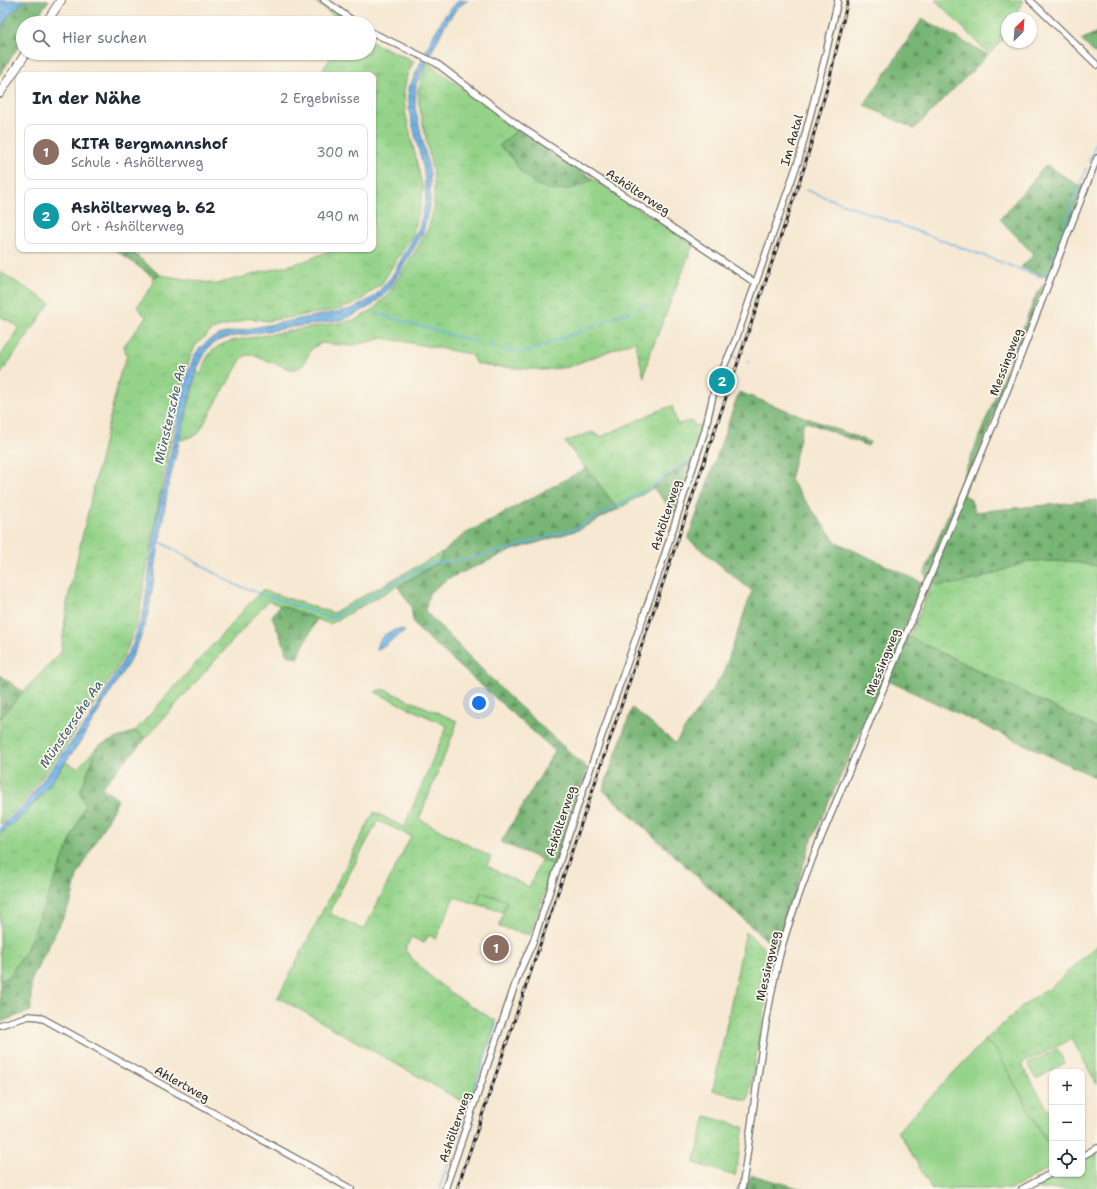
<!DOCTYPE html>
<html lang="de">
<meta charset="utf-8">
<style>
:root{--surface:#fff;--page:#f6f6f7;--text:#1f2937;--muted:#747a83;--line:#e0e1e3;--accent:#1a73e8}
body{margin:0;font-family:"Shantell Sans",sans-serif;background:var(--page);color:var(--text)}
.controls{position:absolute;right:12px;bottom:12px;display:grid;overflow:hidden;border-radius:8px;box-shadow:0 1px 3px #0004}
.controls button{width:36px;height:36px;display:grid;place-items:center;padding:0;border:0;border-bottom:1px solid var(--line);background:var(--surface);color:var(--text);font:20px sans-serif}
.compass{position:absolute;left:1001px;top:12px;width:36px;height:36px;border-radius:50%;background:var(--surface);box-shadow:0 1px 3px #0004;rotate:25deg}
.you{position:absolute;left:479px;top:703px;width:14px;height:14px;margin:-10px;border:3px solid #fff;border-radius:50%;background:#1a73e8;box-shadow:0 0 0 6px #1a73e833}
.badge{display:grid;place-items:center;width:26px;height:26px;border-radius:50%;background:var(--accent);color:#fff;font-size:13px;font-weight:700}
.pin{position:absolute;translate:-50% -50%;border:2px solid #fff;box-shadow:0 1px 4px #0006}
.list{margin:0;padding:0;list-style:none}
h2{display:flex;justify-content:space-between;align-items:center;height:52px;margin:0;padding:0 16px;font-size:17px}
h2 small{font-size:13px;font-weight:400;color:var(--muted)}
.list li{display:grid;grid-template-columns:26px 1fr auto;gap:12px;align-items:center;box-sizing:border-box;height:56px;margin:0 8px 8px;padding:0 8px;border:1px solid var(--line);border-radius:8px}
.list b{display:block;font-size:15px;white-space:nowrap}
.list p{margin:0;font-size:13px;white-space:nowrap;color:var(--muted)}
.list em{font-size:13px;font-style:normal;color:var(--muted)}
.icon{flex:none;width:22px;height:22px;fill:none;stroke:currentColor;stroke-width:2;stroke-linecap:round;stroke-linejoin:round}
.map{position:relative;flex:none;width:1097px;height:1189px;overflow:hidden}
.search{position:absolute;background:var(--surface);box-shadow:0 1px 3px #0004;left:16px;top:16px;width:360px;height:44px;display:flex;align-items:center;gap:10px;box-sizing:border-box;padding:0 14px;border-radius:22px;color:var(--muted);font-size:15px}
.panel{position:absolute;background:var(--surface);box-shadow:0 1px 3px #0004;left:16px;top:72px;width:360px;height:180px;border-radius:8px}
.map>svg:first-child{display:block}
.grass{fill:url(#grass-tufts);stroke:#607f5a;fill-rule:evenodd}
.forest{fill:url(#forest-firs);stroke:#517050}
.park{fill:url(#park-crowns);stroke:#607f5a}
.pitch{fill:#94d389;stroke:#607f5a}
.water{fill:url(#water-waves);stroke:#4c6e88}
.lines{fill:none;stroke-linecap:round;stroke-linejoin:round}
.stream{stroke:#6eb2e4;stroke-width:1.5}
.minor-casing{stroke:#726d65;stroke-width:8}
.secondary-casing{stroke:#726d65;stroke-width:10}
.minor{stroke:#fff;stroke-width:5.5}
.secondary{stroke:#fff;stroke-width:8}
.rail-casing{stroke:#2b2b2b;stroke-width:3}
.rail{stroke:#fbf7ec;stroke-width:1.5;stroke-dasharray:4.5;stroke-linecap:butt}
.labels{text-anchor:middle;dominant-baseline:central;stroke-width:3.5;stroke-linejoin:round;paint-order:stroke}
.street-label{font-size:12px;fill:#2b2b2b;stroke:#fbf7ec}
.water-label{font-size:13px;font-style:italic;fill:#425a6c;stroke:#fbf7ec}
</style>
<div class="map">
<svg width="1097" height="1189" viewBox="0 0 1097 1189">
<defs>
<pattern id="grass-tufts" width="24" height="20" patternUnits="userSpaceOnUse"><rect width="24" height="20" fill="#94d389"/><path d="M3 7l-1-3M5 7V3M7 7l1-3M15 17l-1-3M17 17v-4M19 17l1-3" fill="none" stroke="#80b576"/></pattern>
<pattern id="forest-firs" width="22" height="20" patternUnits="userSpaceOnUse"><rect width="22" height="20" fill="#77b575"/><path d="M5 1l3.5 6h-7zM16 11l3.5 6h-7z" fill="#629360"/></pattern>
<pattern id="park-crowns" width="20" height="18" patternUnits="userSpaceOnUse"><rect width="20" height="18" fill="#94d389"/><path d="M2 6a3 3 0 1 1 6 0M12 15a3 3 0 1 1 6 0" fill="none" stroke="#80b576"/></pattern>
<pattern id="water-waves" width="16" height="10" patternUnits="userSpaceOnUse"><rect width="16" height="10" fill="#6eb2e4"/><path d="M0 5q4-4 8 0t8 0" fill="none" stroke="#5b91b9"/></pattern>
</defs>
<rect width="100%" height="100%" fill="#fbf7ec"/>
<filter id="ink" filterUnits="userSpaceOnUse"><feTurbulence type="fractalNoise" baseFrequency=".025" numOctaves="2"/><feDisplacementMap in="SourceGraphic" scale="8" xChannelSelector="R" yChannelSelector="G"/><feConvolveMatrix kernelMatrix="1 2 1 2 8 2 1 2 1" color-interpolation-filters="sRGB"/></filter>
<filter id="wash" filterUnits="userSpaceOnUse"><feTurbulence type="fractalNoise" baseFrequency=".012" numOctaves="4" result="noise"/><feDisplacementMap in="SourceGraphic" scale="16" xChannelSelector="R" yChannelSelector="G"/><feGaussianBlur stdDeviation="0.9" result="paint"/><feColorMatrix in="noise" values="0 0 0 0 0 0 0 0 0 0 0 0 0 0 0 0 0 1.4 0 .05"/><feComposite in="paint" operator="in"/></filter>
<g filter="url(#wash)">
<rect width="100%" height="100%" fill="#f6e8d2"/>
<g class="grass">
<polygon points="313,0 321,0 353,23 343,23"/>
<path d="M935 0H1023L1014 18H1007C1007 37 1002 41 989 54Z"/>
<polygon points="369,41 414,61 407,75 404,90 405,111 423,189 419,213 413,234 382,283 360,301 340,309 267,321 249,318 212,330 195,346 187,366 165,466 138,619 128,647 114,673 67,744 20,806 0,824 0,719 23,692 61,652 68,598 120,374 127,356 124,346 146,317 137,307 152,286 153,277 160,275 216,284 305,261 334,249 373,249 374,180 373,176 373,75 319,75 334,53 369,53"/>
<path d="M427 62 518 129 499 146 511 156 520 171 594 179 693 245 648 359 644 378 635 341 568 367 544 370 487 366 476 363 470 354 384 338 351 346 322 343 312 348 303 365 297 369H290L252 355H246L242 358 198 434 182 440 180 439 197 370 201 376C205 355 212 347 231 341L355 320 374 309 391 290 419 245 428 229 434 208V178L419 104 418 91Z"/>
<polygon points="0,272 50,303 0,375 0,357 19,327 0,316"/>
<polygon points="672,406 677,424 692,421 694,425 704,427 692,459 653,488 618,509 565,442 592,432 601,437 655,412"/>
<polygon points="443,552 439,562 330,624 268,601 146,738 135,731 262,590 333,613"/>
<polygon points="1028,561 1068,561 1097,566 1097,728 909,637 933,581 979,579"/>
<path d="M383 689 457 721 455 729 419 819 491 857 487 866 529 887 541 860 554 865 530 935 499 927 507 901 481 892 477 904 454 897 436 939 429 935 424 943 411 937 405 950C428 980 464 1002 496 1021L469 1105 281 999H277L374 812 404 827 447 726 375 692ZM378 821 411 836 364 930 331 914V908Z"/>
<polygon points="98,746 80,792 85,805 26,951 8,978 0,979 0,834 35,803 64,764 67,763 78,768"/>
<polygon points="746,931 774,958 748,1101 713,1090"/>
<polygon points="1097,945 1097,1085 1072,1039 1021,1064 1052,1116 1052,1152 995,1048 984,1041 1030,1000 1049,989"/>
<polygon points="706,1116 744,1127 735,1176 694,1163"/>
<polygon points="1097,1152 1097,1189 1030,1189 1057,1174 1082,1174 1082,1160"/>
</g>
<g class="forest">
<polygon points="26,0 49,0 33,23 23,23 23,39 0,75 0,32 7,17"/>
<polygon points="922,19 988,55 914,129 864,105"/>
<polygon points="1097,32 1097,56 1081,40"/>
<polygon points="518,129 594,179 572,189 552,191 535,184 520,171 511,156 499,146"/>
<polygon points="1046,165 1083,188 1048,278 1021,267 1034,255 1000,219"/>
<polygon points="114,249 129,249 160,275 153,277"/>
<polygon points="1044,284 963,495 970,498 975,512 1097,500 1097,566 1068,561 1028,561 979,579 954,584 936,585 924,574 1037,293"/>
<polygon points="739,392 870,442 868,446 804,421 790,480 836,542 921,582 903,634 1097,728 1097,778 884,679 810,844 777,950 603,790 632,708 675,743 723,674 752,591 688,539"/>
<polygon points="692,459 675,513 653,488"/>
<polygon points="587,468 618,509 578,530 513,550 447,579 429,593 425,611 507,695 587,768 554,865 501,842 555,751 417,628 413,620 411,606 398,587 439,562 443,552 463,535"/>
<polygon points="280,605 317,619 297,658 288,655 272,616"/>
<polygon points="0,675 23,692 0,719"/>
<polygon points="135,731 146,738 102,787 118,800 77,876 71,902 31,981 31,1011 0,1022 0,979 8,978 26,951 85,805 80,792 98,746"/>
<polygon points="752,1175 803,1189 745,1189"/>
</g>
<polygon class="park" points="481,892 507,901 503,912 477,904"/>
<g class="pitch">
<polygon points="984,1041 995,1048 1052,1152 1052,1167 1011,1189 932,1189 902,1137 897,1132"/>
<polygon points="1057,1049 1065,1063 1036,1079 1028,1064"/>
</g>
<g class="water">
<polygon points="0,0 26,0 7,17 0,32"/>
<polygon points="459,0 468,0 457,8 444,27 416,84 415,107 430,174 430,202 423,233 390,288 373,305 352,316 340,320 229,337 217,341 207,349 197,369 168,487 149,609 142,634 132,657 80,742 47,788 20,818 0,834 0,827 22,807 90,718 133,644 144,610 157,516 188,373 194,356 200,348 209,340 221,334 352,309 374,297 392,276 419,228 426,200 424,171 409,110 409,88 433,36 446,14"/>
<path d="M400 629 405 631C401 634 378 650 376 650 377 638 389 630 400 629Z"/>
</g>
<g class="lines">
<g class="stream">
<polyline points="1089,161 1097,140"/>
<polyline points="806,190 1041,277 1044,276 1048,271"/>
<polyline points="1051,264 1086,168"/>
<polyline points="637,308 647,304"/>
<polyline points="376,312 381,315 480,343"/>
<polyline points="488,345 514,352 527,352 631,311"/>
<polyline points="732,356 737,358"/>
<polyline points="746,361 749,362"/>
<polyline points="157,540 236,585 331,618 431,563 461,560 509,549 576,528 647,489 690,459"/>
<polyline points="469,1105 496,1024"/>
<polyline points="439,1189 467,1111"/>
<polyline points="737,1189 738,1187"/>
</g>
</g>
</g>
<g filter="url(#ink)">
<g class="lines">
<g class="minor-casing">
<g id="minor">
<polyline points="324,0 356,23"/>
<polyline points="1030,0 1097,65"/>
<polyline points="369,31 436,63 518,125 754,282"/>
<polyline points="0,1025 29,1016 40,1017 351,1189"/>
<polyline points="1082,1156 1097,1148"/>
<polyline points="445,1189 519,973 533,942 586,781 660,569 705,430 715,387 736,339 799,159 825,57 838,0"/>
<path d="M742 1189C754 1112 761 1034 779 958 787 924 801 890 813 857L1000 409 1097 158"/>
<polyline points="1022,1189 1052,1173"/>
</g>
</g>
<g class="secondary-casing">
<g id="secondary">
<polyline points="46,23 61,0"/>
<polyline points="0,93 26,53"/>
</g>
</g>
<use href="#minor" class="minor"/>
<use href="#secondary" class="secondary"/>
<g class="rail-casing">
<polyline id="rail" points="457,1189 804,168 829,81 848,0"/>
</g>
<use href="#rail" class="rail"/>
</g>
</g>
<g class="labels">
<g class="street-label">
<text transform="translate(792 140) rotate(-74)">Im Aatal</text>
<text transform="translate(638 192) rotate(33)">Ashölterweg</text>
<text transform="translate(1006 362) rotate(-69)">Messingweg</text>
<text transform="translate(666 515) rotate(-72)">Ashölterweg</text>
<text transform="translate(883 662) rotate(-68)">Messingweg</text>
<text transform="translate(561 821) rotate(-72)">Ashölterweg</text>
<text transform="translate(768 966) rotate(-77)">Messingweg</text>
<text transform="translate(182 1084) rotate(29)">Ahlertweg</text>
<text transform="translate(455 1127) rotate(-71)">Ashölterweg</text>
</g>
<g class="water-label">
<text transform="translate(170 414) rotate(-77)">Münstersche Aa</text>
<text transform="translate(71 724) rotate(-56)">Münstersche Aa</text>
</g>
</g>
</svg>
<div class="controls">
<button>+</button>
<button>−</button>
<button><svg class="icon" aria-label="locate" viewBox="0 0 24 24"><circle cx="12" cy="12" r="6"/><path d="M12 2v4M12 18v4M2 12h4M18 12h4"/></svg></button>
</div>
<svg class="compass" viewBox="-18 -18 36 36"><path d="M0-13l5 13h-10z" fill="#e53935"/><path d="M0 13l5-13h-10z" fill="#747a83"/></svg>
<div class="you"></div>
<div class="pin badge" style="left:496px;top:948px;background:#8d6e63">1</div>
<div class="pin badge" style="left:722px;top:381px;background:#0f9aa8">2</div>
<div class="search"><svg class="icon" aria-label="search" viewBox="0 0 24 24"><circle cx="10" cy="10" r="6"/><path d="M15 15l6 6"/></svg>Hier suchen</div>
<section class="panel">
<h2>In der Nähe<small>2 Ergebnisse</small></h2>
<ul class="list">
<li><span class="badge" style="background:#8d6e63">1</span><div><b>KITA Bergmannshof</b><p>Schule · Ashölterweg</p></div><em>300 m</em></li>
<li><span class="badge" style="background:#0f9aa8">2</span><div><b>Ashölterweg b. 62</b><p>Ort · Ashölterweg</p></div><em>490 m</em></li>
</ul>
</section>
</div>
